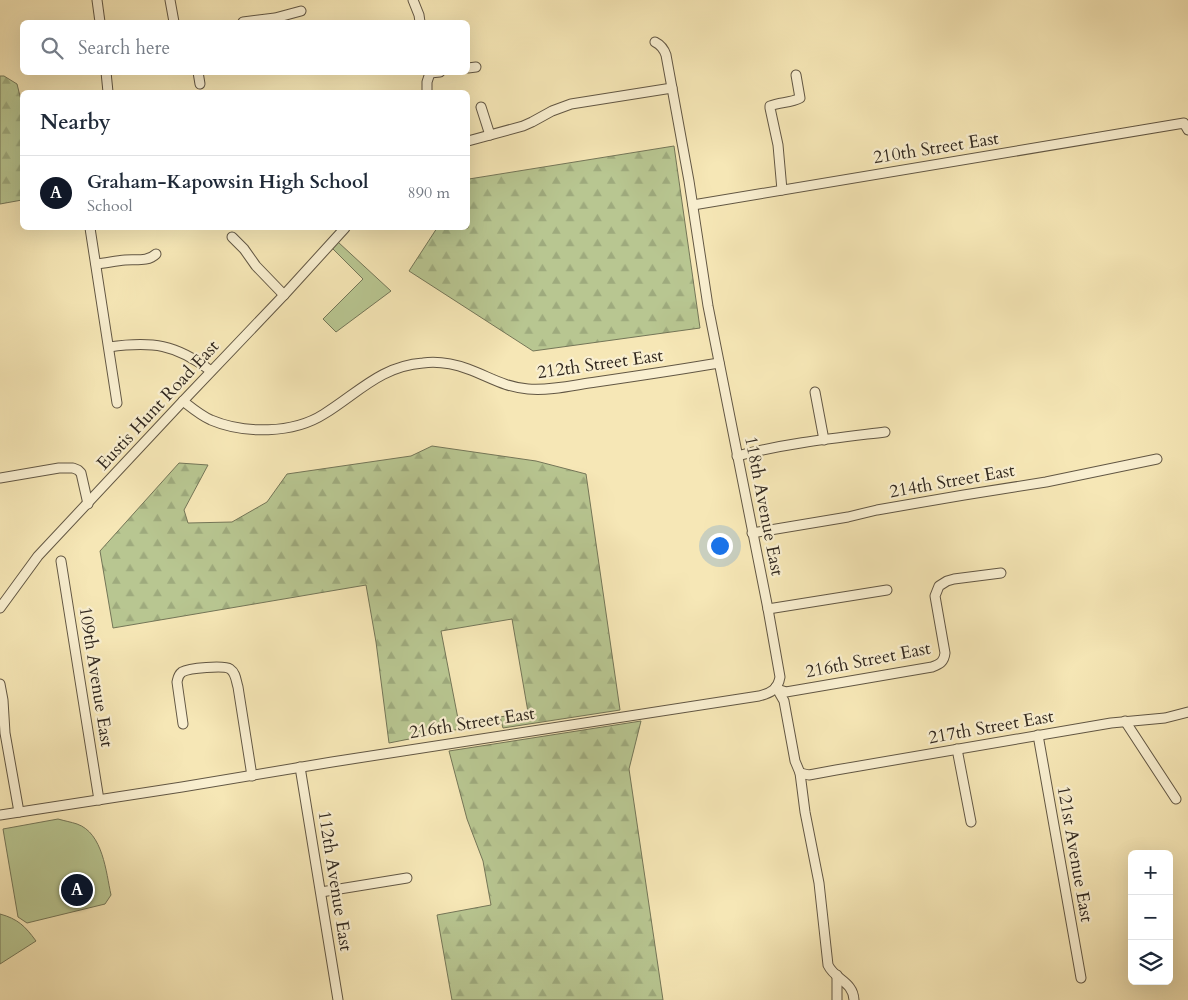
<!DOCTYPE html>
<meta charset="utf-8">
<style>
:root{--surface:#fff;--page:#f2f2f3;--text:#1f2937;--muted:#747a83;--line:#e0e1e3;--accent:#111827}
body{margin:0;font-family:Cardo,serif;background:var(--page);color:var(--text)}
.controls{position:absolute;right:15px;bottom:15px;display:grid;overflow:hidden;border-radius:8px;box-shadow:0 5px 20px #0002}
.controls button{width:45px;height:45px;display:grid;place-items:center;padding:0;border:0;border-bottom:1px solid var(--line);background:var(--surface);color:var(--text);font:25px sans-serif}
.you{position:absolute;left:719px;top:545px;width:18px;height:18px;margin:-12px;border:4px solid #fff;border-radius:50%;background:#1a73e8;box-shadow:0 0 0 8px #1a73e833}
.badge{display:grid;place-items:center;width:32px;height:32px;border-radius:50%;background:var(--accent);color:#fff;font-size:16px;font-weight:700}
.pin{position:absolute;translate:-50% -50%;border:2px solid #fff;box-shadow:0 1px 5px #0006}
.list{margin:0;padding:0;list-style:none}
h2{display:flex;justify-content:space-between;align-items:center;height:65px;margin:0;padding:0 20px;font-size:21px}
h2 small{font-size:16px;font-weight:400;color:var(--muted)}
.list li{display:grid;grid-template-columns:32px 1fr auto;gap:15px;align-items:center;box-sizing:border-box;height:75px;padding:0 20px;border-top:1px solid var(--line)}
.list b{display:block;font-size:19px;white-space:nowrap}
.list p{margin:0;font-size:16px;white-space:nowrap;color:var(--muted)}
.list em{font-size:16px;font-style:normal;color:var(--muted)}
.icon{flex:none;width:28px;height:28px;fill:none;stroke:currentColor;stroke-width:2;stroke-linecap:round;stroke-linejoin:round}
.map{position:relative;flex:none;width:1188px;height:1000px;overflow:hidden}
.search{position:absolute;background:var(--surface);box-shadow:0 5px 20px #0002;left:20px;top:20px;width:450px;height:55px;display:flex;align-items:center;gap:12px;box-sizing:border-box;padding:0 18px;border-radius:8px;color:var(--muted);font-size:19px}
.panel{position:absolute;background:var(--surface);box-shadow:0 5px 20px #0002;left:20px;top:90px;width:450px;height:140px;border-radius:8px}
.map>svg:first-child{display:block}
.forest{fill:url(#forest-firs);stroke:#747658}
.park{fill:#b8c691;stroke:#747658}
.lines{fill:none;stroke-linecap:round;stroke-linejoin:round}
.minor-casing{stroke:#625744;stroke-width:11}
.minor{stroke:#f9efd0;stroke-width:9}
.labels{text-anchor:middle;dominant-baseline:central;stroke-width:4.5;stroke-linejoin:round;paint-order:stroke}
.street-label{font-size:18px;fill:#30271e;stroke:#f9efd0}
</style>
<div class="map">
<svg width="1188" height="1000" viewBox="0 0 1188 1000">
<defs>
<pattern id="forest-firs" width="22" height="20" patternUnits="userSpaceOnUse" patternTransform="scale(1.25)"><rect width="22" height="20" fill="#b8c691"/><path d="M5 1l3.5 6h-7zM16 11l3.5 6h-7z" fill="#9eaa7d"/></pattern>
</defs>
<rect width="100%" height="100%" fill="#f6e7b6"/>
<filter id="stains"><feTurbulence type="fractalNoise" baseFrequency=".004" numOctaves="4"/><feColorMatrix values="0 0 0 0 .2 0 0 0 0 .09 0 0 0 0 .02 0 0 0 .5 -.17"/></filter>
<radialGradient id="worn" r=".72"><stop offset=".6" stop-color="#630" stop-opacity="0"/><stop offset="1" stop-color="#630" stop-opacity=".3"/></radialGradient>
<g class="forest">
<polygon points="0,76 4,76 17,84 22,104 22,200 0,204"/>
<polygon points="674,146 700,328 533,351 409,271 437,228 468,228 468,181 469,179"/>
<polygon points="432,446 536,461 586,474 620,710 503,728 500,717 528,712 512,619 441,631 460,729 389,743 376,642 366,585 113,628 100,551 179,463 208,465 184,510 188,523 232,522 267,502 287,474 411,456"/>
<polygon points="641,721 629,769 663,1000 452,1000 437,915 491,905 483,861 467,819 449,751"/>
</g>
<g class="park">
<polygon points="338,242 391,291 336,332 323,319 363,279 332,248"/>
<path d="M58 819C65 821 71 822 77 824 103 833 106 872 111 895L105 904 27 923 18 917 3 829Z"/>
<path d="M0 914C18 919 25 926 36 941L0 964Z"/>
</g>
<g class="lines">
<g class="minor-casing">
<g id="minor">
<polyline points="97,0 100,22"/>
<polyline points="170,0 174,22"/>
<polyline points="413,0 419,15 420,22"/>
<polyline points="243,22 275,18 301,11"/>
<polyline points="468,68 476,67"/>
<polyline points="106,72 108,92"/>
<polyline points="198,72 200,84"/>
<polyline points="430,73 440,72"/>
<polyline points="427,92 427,82 430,73"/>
<polyline points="481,107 490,135"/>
<polyline points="468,141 523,126 532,122 552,111 571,104 672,88"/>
<path d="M782 190 778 145 770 108V106C780 102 791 103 800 98L796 75"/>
<polyline points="693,205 1184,123 1188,130"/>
<polyline points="90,228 117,403"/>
<polyline points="232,237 244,249 256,266 284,295"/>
<path d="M96 264C106 263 115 261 125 260 135 259 148 262 156 254"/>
<path d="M109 347C152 341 176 344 211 371"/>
<polyline points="815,392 824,440"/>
<path d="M183 401C192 408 200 415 211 420 244 434 293 434 324 414 358 393 381 366 423 363 438 361 454 364 468 369 490 377 504 387 528 389 551 391 574 385 596 382 637 376 678 370 719 363"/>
<path d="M737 456C786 443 836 438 885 432"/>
<polyline points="0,478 59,468 73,468 78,470 81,473 88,504"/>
<polyline points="752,533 848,517 877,510 964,495 1046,482 1157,459"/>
<polyline points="61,561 99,800"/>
<polyline points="0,608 38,556 183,401 284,295 345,228"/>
<polyline points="768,609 887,590"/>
<polyline points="0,684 3,700 5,733 19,812"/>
<path d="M776 687 784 701 795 761 800 773 805 812 819 883 828 965C835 980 853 981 854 1000"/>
<path d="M776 687 780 690 786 692 932 667C940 664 944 662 945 653L935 596 939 586 947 581 954 579 1001 573"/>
<polyline points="1125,721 1176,799"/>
<path d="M183 724 177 682C178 678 178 675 182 672 189 668 224 665 230 669 236 673 236 681 238 687L252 776"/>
<polyline points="1038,735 1081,978"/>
<polyline points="957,749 971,822"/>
<polyline points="300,767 338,1000"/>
<polyline points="800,773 809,775 836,770 1111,723 1165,718 1188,712"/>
<path d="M0 815 182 787 332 762 759 696C771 693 778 689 780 677L768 609 708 306 689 181 666 55C664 49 661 45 655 42"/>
<polyline points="321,892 407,878"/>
<polyline points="837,975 837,1000"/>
</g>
</g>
<use href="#minor" class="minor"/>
</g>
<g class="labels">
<g class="street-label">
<text transform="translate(936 148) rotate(-9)">210th Street East</text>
<text transform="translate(600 364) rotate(-8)">212th Street East</text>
<text transform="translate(158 405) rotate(-47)">Eustis Hunt Road East</text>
<text transform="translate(952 481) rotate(-10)">214th Street East</text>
<text transform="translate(764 506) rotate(79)">118th Avenue East</text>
<text transform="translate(868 660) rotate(-11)">216th Street East</text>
<text transform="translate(96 677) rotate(81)">109th Avenue East</text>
<text transform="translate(472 723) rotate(-9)">216th Street East</text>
<text transform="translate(991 727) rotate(-10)">217th Street East</text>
<text transform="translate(1075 854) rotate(80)">121st Avenue East</text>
<text transform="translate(335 881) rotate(81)">112th Avenue East</text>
</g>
</g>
<rect width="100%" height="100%" filter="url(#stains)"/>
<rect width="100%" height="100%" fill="url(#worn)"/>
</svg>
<div class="controls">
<button>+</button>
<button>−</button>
<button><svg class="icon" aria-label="layers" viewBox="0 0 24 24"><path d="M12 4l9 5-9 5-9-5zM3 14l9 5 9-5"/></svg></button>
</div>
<div class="you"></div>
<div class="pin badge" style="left:77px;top:890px">A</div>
<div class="search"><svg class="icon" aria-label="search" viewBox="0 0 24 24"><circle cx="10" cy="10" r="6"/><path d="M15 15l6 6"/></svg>Search here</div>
<section class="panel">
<h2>Nearby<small></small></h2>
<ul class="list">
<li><span class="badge">A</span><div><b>Graham-Kapowsin High School</b><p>School</p></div><em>890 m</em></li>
</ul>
</section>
</div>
